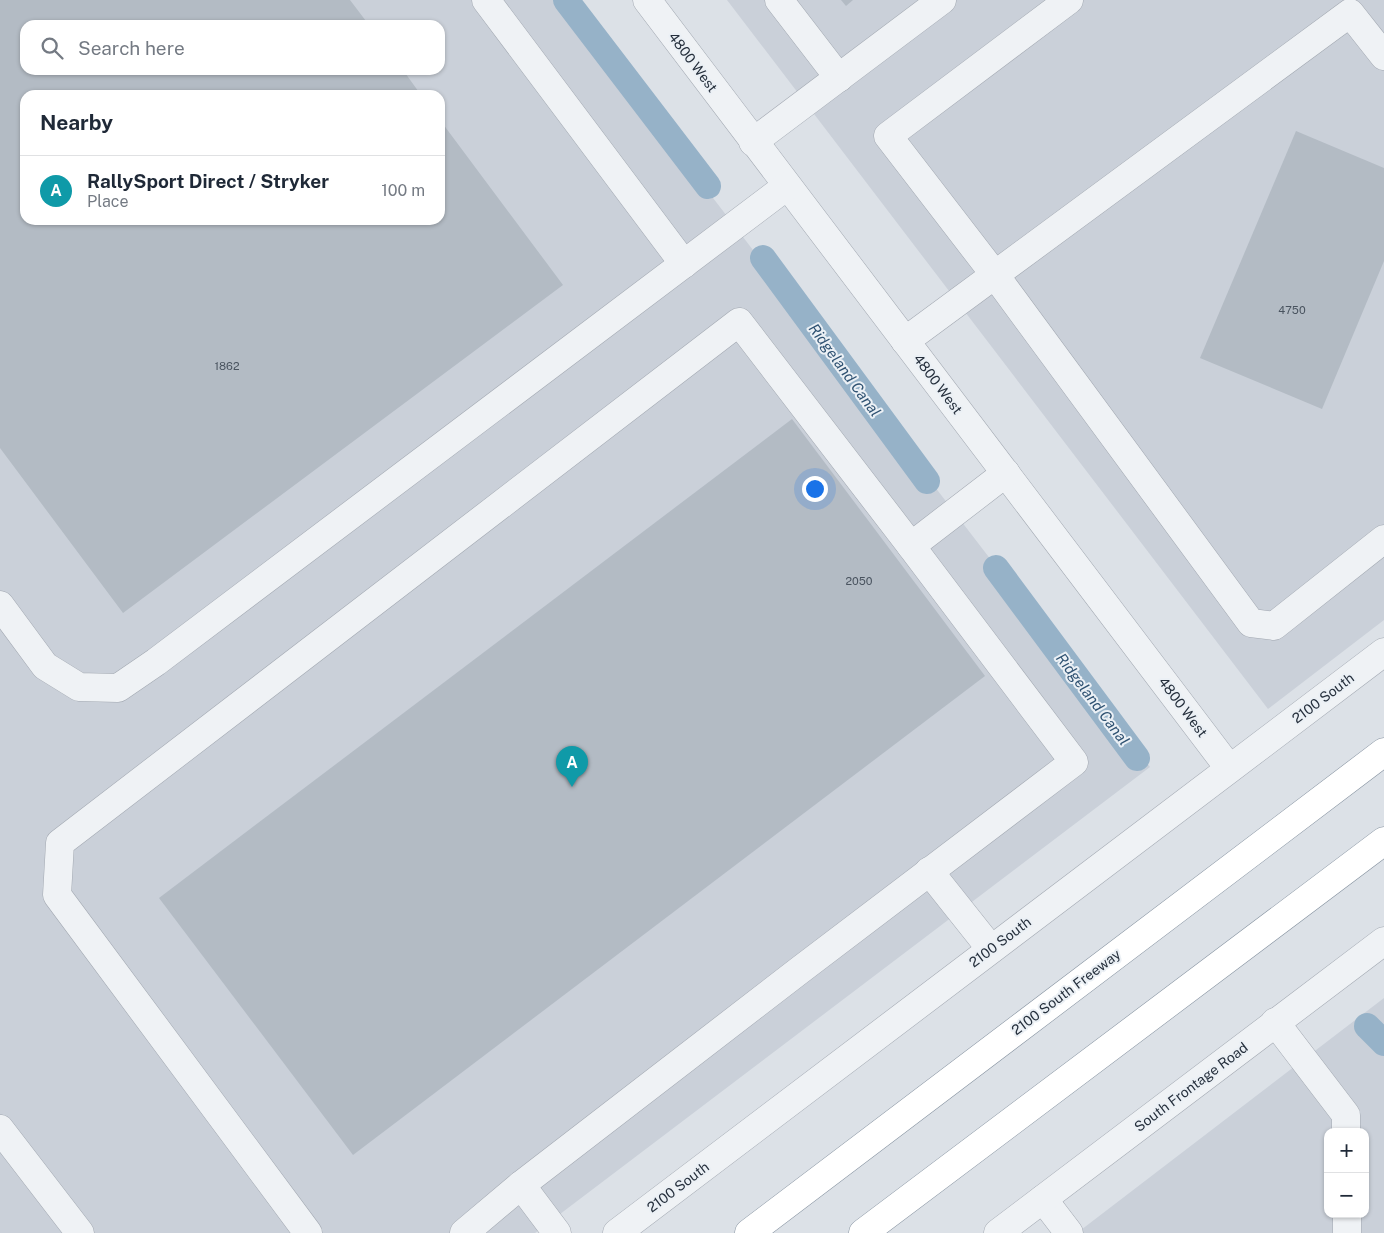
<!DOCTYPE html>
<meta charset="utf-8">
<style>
:root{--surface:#fff;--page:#f6f6f7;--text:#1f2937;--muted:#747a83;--line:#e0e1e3;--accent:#ea580c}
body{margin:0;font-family:"Public Sans",sans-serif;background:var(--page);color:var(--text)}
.controls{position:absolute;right:15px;bottom:15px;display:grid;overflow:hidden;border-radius:10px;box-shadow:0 1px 4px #0004}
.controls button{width:45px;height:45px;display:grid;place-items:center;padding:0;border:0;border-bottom:1px solid var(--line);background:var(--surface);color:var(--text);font:25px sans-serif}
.you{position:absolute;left:814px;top:488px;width:18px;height:18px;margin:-12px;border:4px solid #fff;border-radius:50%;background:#1a73e8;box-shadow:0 0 0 8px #1a73e833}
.badge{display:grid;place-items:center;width:32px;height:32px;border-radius:50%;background:var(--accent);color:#fff;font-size:16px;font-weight:700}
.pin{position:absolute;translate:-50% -41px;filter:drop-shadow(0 1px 2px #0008)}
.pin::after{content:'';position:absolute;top:26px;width:18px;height:15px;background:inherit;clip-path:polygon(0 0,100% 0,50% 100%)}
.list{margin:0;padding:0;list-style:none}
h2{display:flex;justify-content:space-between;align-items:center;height:65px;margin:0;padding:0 20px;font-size:21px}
h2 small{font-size:16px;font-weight:400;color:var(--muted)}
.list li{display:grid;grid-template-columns:32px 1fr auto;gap:15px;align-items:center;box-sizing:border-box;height:70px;padding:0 20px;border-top:1px solid var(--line)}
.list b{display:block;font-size:19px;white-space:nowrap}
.list p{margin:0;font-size:16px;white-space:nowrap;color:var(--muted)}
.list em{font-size:16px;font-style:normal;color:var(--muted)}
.icon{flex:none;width:28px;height:28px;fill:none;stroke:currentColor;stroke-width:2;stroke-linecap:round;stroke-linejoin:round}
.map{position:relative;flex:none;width:1384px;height:1233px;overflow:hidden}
.search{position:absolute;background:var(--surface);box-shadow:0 1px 4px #0004;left:20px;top:20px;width:425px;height:55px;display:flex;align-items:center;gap:12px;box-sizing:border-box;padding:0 18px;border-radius:15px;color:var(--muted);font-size:19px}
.panel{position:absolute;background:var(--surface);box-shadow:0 1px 4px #0004;left:20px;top:90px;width:425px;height:135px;border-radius:15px}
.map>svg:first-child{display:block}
.built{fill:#cad0d9;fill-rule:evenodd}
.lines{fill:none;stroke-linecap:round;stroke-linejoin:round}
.canal{stroke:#96b2c8;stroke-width:26}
.building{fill:#b3bbc4}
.minor-casing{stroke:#a2a8b1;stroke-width:29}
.highway-casing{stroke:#83909e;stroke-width:29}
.minor{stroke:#eff2f5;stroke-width:28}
.highway{stroke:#fff;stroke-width:28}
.labels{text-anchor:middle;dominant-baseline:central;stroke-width:4;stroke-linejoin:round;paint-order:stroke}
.number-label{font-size:11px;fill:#49535f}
.street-label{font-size:14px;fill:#26303d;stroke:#ebf0f5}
.water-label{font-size:15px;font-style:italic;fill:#2f5272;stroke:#ebf0f5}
</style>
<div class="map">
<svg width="1384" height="1233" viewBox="0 0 1384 1233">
<rect width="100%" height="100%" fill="#dce1e7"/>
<g class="built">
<path d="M0 0H561L1150 767 535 1233H0ZM25 25H440V70H25ZM25 95H440V220H25Z"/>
<polygon points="727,0 1384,0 1384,620 1268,709"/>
<path d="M1384 998V1233H1077ZM1328 1132H1365V1214H1328Z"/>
</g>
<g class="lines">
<g class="canal">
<polyline points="566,0 708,186"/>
<polyline points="763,258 927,481"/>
<polyline points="996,568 1137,758"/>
<polyline points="1367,1026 1384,1043"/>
</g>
</g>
<g class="building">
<polygon points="0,0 350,0 369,25 25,25 25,70 403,70 421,95 25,95 25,220 440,220 440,120 563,285 123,613 0,448"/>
<polygon points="841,0 853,0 846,6"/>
<polygon points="1296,131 1384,168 1384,261 1322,409 1200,358"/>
<polygon points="792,419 985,676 353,1155 159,898"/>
</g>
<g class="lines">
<g class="minor-casing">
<g id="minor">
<polyline points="486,0 684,264"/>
<polyline points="647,0 1229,768"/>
<polyline points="779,0 839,78"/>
<polyline points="1069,0 888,136 995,275 1251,623 1274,626 1384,539"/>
<polyline points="753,142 942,0"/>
<polyline points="905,341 1350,13 1384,56"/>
<polyline points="911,546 1006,473"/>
<polyline points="0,605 45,666 79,687 118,688 156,662 787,186"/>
<polyline points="929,871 991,949"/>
<polyline points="1275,1022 1346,1115 1346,1132"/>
<polyline points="0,1129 80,1233"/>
<polyline points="521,1185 557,1233"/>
<polyline points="1043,1199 1069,1233"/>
<polyline points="1347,1214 1347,1233"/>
<polyline points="308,1233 57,895 60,843 739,322 911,546 1074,762 800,970 521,1185 464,1233"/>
<polyline points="617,1233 1384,652"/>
<polyline points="998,1233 1384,941"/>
</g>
</g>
<g class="highway-casing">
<g id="highway">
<polyline points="749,1233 1384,752"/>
<polyline points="863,1233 1384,841"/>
</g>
</g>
<use href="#minor" class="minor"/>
<use href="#highway" class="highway"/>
</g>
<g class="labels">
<g class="number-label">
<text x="1292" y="310">4750</text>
<text x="227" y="366">1862</text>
<text x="859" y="581">2050</text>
</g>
<g class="street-label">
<text transform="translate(693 62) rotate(53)">4800 West</text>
<text transform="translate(938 384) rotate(53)">4800 West</text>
<text transform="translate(1323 698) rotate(-37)">2100 South</text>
<text transform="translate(1183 707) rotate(53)">4800 West</text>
<text transform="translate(1000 942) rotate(-37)">2100 South</text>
<text transform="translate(1066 992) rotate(-37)">2100 South Freeway</text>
<text transform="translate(1191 1087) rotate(-37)">South Frontage Road</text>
<text transform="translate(678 1187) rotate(-37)">2100 South</text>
</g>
<g class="water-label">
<text transform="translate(845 370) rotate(54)">Ridgeland Canal</text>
<text transform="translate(1093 699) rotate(53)">Ridgeland Canal</text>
</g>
</g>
</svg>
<div class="controls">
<button>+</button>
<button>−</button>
</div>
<div class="you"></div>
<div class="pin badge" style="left:572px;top:787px;background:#0f9aa8">A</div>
<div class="search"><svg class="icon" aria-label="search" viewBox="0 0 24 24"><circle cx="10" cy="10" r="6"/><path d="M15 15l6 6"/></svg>Search here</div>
<section class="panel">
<h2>Nearby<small></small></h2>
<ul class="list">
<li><span class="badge" style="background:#0f9aa8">A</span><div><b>RallySport Direct / Stryker</b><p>Place</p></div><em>100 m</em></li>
</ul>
</section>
</div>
